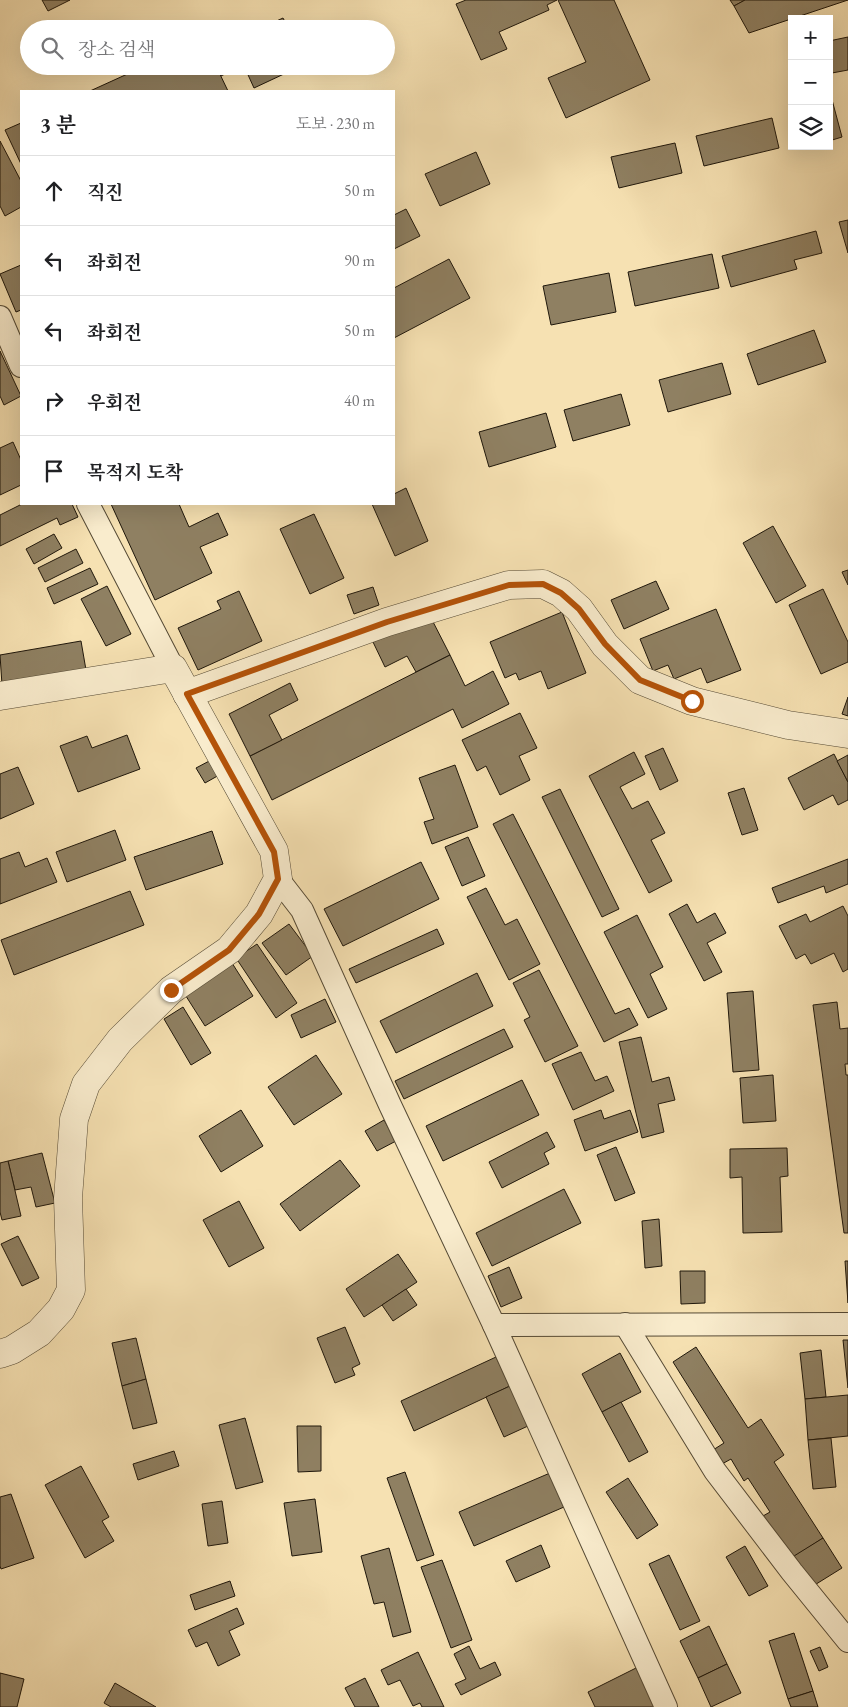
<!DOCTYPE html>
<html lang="ko">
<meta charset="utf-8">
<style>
:root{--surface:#fff;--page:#f6f6f6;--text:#202124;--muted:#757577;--line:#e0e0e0}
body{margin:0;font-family:"EB Garamond","Noto Serif KR",serif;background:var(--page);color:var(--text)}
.controls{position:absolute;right:15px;top:15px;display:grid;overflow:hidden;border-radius:0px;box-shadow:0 5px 20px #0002}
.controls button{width:45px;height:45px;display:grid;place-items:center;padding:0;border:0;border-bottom:1px solid var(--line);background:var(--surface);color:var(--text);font:25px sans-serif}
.stop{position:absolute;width:15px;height:15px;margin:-11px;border:4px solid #b45309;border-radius:50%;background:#fff}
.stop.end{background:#b45309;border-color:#fff;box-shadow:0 1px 5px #0008}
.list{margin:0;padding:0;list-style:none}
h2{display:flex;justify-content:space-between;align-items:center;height:65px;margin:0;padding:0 20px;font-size:21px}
h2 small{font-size:16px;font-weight:400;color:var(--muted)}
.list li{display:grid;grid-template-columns:32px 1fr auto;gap:15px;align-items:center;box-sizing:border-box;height:70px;padding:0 20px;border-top:1px solid var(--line)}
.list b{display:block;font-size:19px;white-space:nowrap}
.list em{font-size:16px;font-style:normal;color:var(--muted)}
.icon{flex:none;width:28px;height:28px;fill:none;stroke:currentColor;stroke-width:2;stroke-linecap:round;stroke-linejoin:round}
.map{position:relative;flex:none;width:848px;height:1707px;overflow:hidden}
.search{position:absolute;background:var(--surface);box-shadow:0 5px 20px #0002;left:20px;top:20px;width:375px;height:55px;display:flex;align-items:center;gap:12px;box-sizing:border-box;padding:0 18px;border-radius:28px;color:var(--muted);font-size:19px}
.panel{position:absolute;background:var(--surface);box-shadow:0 5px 20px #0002;left:20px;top:90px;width:375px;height:415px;border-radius:0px}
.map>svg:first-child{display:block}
.building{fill:#8f8062;stroke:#1f170b}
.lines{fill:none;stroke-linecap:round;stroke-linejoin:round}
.minor-casing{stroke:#554a35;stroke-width:24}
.tertiary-casing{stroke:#554a35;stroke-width:29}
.minor{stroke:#f9eccd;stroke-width:22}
.tertiary{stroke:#f9eccd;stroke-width:28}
.route{stroke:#b45309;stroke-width:6}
</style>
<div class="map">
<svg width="848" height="1707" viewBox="0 0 848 1707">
<rect width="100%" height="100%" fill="#f6e1b2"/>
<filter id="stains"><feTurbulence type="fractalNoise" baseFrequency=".004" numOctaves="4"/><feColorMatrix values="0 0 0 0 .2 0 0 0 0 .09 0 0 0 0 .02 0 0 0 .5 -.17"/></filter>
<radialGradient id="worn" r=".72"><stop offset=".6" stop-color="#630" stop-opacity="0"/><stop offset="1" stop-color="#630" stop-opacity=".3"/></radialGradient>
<g class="building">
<polygon points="42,0 70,0 48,11"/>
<polygon points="466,0 557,0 547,5 549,10 499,32 507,49 481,60 456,4"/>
<polygon points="558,0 614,0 650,80 566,118 548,78 586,62"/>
<polygon points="730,0 745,0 734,6"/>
<polygon points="745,0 848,0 749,33 734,6"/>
<polygon points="283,18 289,29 259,29"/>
<polygon points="848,37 848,70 832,73 829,57 829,41"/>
<polygon points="145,66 216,66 228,91 90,91"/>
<polygon points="216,66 241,66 221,76"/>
<polygon points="244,66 301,66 254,88"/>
<polygon points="829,96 831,96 842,137 829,141"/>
<polygon points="772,118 779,148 704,166 696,136"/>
<polygon points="21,123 21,164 5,130"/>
<polygon points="0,141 21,181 21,207 5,216 0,206"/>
<polygon points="675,143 682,173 619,188 611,157"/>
<polygon points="476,152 490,184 440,206 425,174"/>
<polygon points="406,209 420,236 394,249 394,215"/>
<polygon points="848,220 848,253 839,222"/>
<polygon points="816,231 822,253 794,260 797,269 731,287 722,256"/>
<polygon points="712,254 719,288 635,306 628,272"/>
<polygon points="449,259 470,298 394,338 394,288"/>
<polygon points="21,265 21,310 16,312 0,274"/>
<polygon points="609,273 616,312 551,325 543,286"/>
<polygon points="814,330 826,362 758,385 747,354"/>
<polygon points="0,351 21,396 4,405 0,396"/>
<polygon points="722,363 731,394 668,412 659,380"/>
<polygon points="621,394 630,425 573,441 564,410"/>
<polygon points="546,413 556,447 489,467 479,432"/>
<polygon points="13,442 21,460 21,485 0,495 0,448"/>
<polygon points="406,488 428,541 395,556 372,504 394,504 394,494"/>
<polygon points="22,504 72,504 78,517 60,525 57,518 0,546 0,515"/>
<polygon points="111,504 179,504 189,527 218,513 228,535 200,547 212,573 155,600"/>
<polygon points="314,514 344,578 310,594 280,529"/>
<polygon points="773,526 806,586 776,603 743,543"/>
<polygon points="54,534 62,548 34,564 26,549"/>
<polygon points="76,549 83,563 45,582 38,568"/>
<polygon points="90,568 98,584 54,604 47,588"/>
<polygon points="848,570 848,585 842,572"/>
<polygon points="656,581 669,609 624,629 611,600"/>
<polygon points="107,586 131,634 106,646 81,599"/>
<polygon points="373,587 379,605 354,614 347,595"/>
<polygon points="823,589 848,642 848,662 821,674 789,605"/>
<polygon points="239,591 262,641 198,670 178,628 221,609 217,601"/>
<polygon points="716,609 741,670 707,683 701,668 674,679 668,665 653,671 640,639"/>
<polygon points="562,612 586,673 548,689 541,671 519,680 516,673 505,678 490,642"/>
<polygon points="429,614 450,655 416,672 407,656 385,667 373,642"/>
<polygon points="81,641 86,670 2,685 0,655"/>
<polygon points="450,655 465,686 493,671 509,704 462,728 453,709 272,800 250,756"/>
<polygon points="290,683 298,700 269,715 282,740 250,756 229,714"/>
<polygon points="848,697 848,716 842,714"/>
<polygon points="520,713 537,748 519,756 530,780 500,795 486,766 477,771 462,740"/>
<polygon points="127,735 140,769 78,792 60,746 87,736 92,748"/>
<polygon points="663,748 678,781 660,790 645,756"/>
<polygon points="634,752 645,774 620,787 632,809 648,801 665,833 651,840 672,881 649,893 589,776"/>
<polygon points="834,754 848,782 848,800 838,805 833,795 804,810 788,778"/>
<polygon points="848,755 848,782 837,761"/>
<polygon points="213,759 221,774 205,783 196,768"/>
<polygon points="455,765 478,827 432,844 424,822 434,819 419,778"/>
<polygon points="18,767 34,804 0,819 0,774"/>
<polygon points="744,788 758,830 742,835 728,793"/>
<polygon points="560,789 619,909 602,917 542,797"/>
<polygon points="513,814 615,1014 629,1008 638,1025 604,1042 493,824"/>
<polygon points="115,830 126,860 67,882 56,852"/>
<polygon points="212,831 223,864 146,890 134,857"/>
<polygon points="468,837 485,876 462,886 445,847"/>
<polygon points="19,852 25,867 47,858 57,882 0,904 0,859"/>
<polygon points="848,859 848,884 826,893 824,886 778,903 772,888"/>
<polygon points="421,862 439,899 343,946 324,909"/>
<polygon points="486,888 505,925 517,919 540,964 509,980 467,897"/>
<polygon points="130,891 144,925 14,975 1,940"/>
<polygon points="687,904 697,923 715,913 726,933 707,943 722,972 704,981 669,914"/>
<polygon points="843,906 848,916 848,969 843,972 834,953 811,964 805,954 796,959 779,926 806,914 810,922"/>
<polygon points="637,915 663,967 650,974 667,1009 648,1018 604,932"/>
<polygon points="289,924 313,956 286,975 262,943"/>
<polygon points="437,929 444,944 356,983 349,969"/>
<polygon points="257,944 297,1003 276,1018 236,958"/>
<polygon points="232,963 253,996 205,1026 184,993"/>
<polygon points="539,970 578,1046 545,1062 524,1020 530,1017 513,983"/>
<polygon points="477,973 493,1006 396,1053 380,1021"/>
<polygon points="753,991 759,1070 733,1072 727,993"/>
<polygon points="325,999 336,1022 301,1038 291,1015"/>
<polygon points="837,1002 840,1029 848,1028 848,1064 845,1064 846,1075 848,1075 848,1233 844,1233 813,1005"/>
<polygon points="183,1007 211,1053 191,1065 164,1019"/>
<polygon points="504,1029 513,1047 404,1099 395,1081"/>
<polygon points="641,1037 652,1082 669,1077 675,1100 658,1104 664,1132 642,1138 619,1042"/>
<polygon points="581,1052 595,1081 607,1076 614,1091 573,1110 552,1064"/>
<polygon points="316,1055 342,1094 294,1125 268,1087"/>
<polygon points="773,1075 776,1121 743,1123 740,1078"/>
<polygon points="522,1080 539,1115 443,1161 426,1126"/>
<polygon points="241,1110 263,1146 221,1172 199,1136"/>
<polygon points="601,1110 604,1119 630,1110 638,1132 585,1151 574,1120"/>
<polygon points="384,1120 396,1141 377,1151 365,1131"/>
<polygon points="547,1132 555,1147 544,1153 549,1164 502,1188 489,1162"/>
<polygon points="616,1147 635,1193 615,1201 597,1155"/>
<polygon points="787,1148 788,1176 780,1177 782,1232 743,1233 742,1177 730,1178 730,1149"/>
<polygon points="42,1153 55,1203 36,1207 31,1187 15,1190 8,1161"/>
<polygon points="340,1160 360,1186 300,1231 280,1204"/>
<polygon points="8,1161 21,1216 2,1220 0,1212 0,1163"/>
<polygon points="564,1189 581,1223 492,1266 476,1233"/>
<polygon points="239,1201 264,1248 229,1267 203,1220"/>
<polygon points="659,1219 662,1266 645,1268 642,1221"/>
<polygon points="18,1236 39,1278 22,1286 1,1244"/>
<polygon points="398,1254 417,1282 364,1317 346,1289"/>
<polygon points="845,1261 848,1261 848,1303"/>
<polygon points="509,1267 522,1298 501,1307 488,1276"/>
<polygon points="680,1271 705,1271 705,1303 681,1304"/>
<polygon points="406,1289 417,1305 393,1321 382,1305"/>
<polygon points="345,1327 360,1364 352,1368 355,1375 335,1383 317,1338"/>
<polygon points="136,1338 146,1379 122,1386 112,1343"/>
<polygon points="843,1340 848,1340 848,1388"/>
<polygon points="696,1347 748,1428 761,1419 784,1455 774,1462 823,1538 791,1559 763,1516 770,1512 748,1478 744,1481 731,1459 722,1464 713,1450 724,1443 673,1362"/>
<polygon points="821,1350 826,1397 805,1399 800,1353"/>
<polygon points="620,1353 641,1392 602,1412 582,1374"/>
<polygon points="496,1357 510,1386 414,1431 401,1401"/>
<polygon points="146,1379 157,1423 133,1429 122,1386"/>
<polygon points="510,1386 528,1426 504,1437 486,1397"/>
<polygon points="848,1395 848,1436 808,1440 805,1399"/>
<polygon points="621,1402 648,1452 629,1462 602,1412"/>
<polygon points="245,1418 263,1482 236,1489 219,1425"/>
<polygon points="297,1426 321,1426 321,1471 298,1472"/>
<polygon points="831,1438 836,1487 813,1489 808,1440"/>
<polygon points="174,1451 179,1466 138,1480 133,1464"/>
<polygon points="81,1466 109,1517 102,1521 114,1541 85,1558 45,1485"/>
<polygon points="405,1472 434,1555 417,1561 387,1478"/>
<polygon points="550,1473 564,1507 474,1546 459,1512"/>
<polygon points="628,1478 658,1525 637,1539 606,1492"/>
<polygon points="11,1494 34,1558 1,1569 0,1566 0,1497"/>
<polygon points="315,1499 322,1552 292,1556 284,1503"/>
<polygon points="222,1501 228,1543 208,1546 202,1504"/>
<polygon points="823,1538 842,1568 813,1586 794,1556"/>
<polygon points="541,1545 550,1567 516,1582 506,1561"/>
<polygon points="745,1546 768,1586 749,1596 726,1557"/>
<polygon points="389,1548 411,1632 393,1637 384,1602 374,1604 361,1556"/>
<polygon points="669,1555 700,1621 680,1630 649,1564"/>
<polygon points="442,1560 472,1640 451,1648 421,1567"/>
<polygon points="230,1581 235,1596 195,1610 190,1595"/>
<polygon points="237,1608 244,1624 229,1631 240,1655 218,1666 207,1642 196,1647 188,1630"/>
<polygon points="709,1626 727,1664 698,1678 680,1641"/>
<polygon points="794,1633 813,1691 788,1699 769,1641"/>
<polygon points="469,1646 480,1669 495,1662 501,1675 461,1695 455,1684 466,1679 454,1654"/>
<polygon points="820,1647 828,1667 819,1671 810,1651"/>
<polygon points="418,1652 444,1707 422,1707 420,1703 413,1706 400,1680 388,1685 381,1670"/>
<polygon points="727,1664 741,1693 711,1707 698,1678"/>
<polygon points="640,1666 654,1707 595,1707 588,1692"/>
<polygon points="0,1673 24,1679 17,1707 0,1707"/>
<polygon points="365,1678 379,1707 355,1707 345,1688"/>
<polygon points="115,1683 156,1707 111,1707 104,1703"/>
<polygon points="813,1691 818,1707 791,1707 788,1699"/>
</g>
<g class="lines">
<g class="minor-casing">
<g id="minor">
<polyline points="0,317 21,366"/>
<polyline points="88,504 173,668"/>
<polyline points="278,879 302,910 390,1105 494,1325 666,1707"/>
<polyline points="625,1324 715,1471 792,1572 848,1641"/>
<polyline points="494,1325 848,1324"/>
</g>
</g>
<g class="tertiary-casing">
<g id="tertiary">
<polyline points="187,694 387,622 509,585 543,584 561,593 579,609 605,645 640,680 692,701 788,725 848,734"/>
<polyline points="0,696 173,668 274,851 278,879 259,914 229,950 171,990 120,1040 86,1084 74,1119 68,1198 71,1290 61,1309 39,1333 12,1350 0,1354"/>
</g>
</g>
<use href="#minor" class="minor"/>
<use href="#tertiary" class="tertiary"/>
</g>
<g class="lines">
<polyline class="route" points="171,990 229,950 259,914 278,879 274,852 187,694 387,622 509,585 543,584 561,593 579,609 605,644 640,680 692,701"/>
</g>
<rect width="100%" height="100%" filter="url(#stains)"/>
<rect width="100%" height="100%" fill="url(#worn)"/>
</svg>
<div class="controls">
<button>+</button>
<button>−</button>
<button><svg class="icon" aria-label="layers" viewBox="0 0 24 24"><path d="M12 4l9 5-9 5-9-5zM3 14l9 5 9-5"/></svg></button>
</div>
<div class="stop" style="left:692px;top:701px"></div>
<div class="stop end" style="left:171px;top:990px"></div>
<div class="search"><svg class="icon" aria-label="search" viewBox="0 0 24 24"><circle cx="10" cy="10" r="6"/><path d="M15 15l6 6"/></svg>장소 검색</div>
<section class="panel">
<h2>3 분<small>도보 · 230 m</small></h2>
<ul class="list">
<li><svg class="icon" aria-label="ahead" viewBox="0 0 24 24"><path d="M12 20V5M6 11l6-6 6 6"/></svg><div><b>직진</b></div><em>50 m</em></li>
<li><svg class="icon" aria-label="left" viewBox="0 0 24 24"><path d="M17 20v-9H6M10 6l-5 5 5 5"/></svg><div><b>좌회전</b></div><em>90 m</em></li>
<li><svg class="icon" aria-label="left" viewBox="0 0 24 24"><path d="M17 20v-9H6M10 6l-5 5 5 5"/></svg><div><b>좌회전</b></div><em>50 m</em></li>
<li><svg class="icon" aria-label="right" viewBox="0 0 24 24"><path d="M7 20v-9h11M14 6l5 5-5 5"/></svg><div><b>우회전</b></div><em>40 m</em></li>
<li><svg class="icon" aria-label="arrive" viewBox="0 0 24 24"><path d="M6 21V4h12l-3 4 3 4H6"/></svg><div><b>목적지 도착</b></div></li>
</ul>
</section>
</div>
